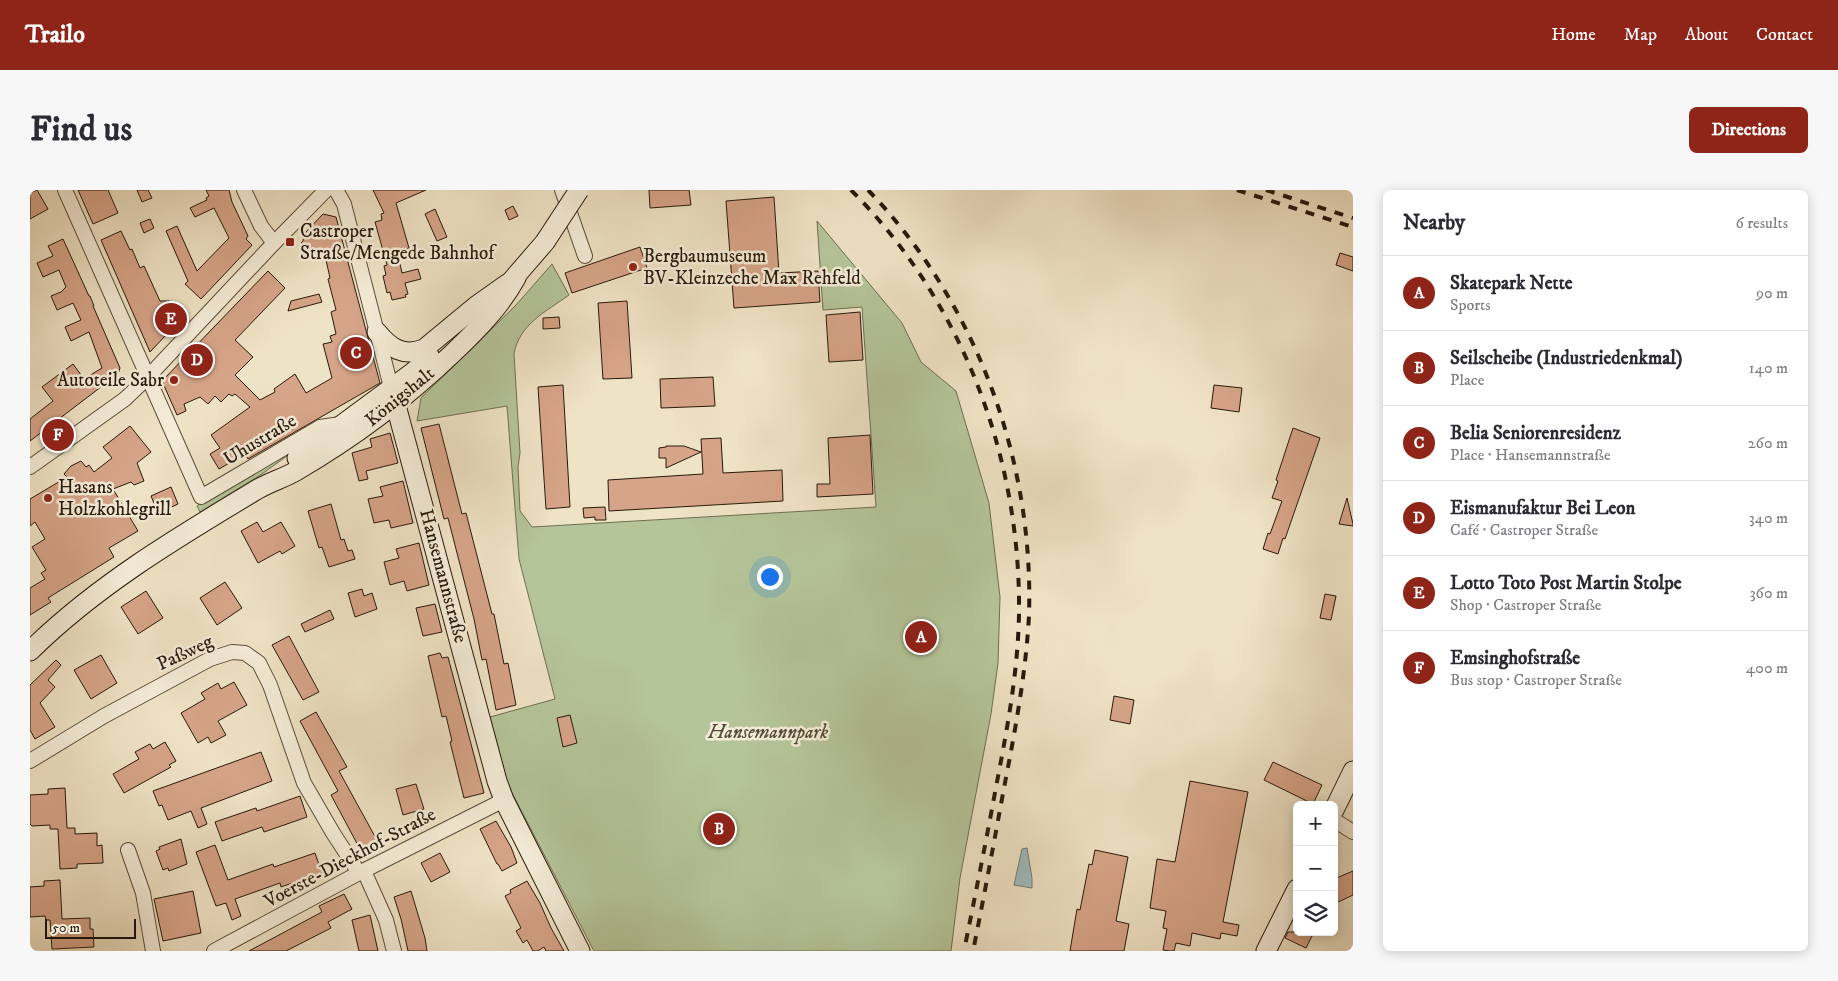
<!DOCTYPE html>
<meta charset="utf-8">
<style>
:root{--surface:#fff;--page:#f7f7f7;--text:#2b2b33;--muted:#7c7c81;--line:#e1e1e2;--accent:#8f2418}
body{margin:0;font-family:"IM FELL DW Pica",serif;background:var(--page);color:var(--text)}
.controls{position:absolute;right:15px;bottom:15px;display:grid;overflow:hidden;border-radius:8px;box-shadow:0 2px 12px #0003}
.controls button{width:45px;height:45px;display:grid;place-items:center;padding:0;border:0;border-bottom:1px solid var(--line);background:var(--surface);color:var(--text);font:25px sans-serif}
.scale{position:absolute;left:15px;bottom:12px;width:91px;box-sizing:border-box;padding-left:5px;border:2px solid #28190c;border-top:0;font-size:14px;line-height:18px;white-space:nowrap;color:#28190c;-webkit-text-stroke:4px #f5edd9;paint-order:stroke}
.you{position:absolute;left:739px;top:386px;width:18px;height:18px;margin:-12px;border:4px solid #fff;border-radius:50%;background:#1a73e8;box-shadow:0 0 0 8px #1a73e833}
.badge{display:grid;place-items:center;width:32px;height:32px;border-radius:50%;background:var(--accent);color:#fff;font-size:16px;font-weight:700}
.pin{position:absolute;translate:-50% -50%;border:2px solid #fff;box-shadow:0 1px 5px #0006}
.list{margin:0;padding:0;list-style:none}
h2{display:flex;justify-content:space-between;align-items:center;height:65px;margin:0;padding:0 20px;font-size:21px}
h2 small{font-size:16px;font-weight:400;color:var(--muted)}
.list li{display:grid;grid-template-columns:32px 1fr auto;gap:15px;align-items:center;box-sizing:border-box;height:75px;padding:0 20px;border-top:1px solid var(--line)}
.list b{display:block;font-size:19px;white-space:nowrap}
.list p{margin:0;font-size:16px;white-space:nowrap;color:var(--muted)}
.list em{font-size:16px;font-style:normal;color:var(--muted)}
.icon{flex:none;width:28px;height:28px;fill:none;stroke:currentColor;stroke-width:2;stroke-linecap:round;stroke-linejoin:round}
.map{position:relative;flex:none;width:1323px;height:761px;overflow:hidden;border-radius:8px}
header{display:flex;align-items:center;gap:30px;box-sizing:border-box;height:70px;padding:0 25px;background:var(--accent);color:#fff}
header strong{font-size:24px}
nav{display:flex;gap:28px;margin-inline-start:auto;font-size:18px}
.intro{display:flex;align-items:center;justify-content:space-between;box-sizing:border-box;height:120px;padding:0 30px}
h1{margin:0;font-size:35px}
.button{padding:12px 22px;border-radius:8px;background:var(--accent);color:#fff;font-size:18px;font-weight:700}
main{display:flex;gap:30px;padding:0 30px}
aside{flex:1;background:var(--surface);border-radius:8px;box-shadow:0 2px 12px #0003}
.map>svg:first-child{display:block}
.green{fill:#b4c599;stroke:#6e6f52}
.water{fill:#9fbbc0;stroke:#6f7a78}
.building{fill:#d6a488;stroke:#28190c}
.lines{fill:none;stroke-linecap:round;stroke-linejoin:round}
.street-casing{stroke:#5a4c3a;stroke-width:16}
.secondary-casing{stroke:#28190c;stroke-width:21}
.street{stroke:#f5edd9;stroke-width:14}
.secondary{stroke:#f5edd9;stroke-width:19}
.rail{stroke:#28190c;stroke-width:4;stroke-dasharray:9 9;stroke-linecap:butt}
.secondary-bridge-casing{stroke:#28190c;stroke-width:21;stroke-linecap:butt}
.secondary-bridge{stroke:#f5edd9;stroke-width:19}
.poi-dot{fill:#8f2418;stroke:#f5edd9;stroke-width:2}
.labels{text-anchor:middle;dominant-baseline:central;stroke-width:5;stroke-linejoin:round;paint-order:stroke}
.poi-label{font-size:19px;fill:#28190c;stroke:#f5edd9;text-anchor:start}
.street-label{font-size:19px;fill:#28190c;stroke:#f5edd9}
.park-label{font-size:19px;font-style:italic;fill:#524d36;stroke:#f5edd9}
</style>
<header>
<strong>Trailo</strong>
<nav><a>Home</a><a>Map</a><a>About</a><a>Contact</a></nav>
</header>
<div class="intro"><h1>Find us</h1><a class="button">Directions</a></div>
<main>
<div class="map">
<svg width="1323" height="761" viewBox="0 0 1323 761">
<rect width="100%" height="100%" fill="#efe3c5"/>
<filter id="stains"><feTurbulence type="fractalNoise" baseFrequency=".004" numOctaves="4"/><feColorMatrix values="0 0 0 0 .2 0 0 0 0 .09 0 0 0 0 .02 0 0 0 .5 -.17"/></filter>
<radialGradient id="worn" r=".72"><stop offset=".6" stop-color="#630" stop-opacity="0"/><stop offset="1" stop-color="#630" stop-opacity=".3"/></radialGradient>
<g class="green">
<path d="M787 31 872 133 891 172 926 201 959 313 970 407 968 473 961 524 930 688 921 761H564L478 595 460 527 525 509 489 369 477 216 387 231 391 208 486 115 522 74 539 105C517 121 489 134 484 164L490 263 488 277 490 321 502 337 846 317 832 117 793 120Z"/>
<polygon points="275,253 232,284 170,322 167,316 255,262"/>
</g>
<polygon class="water" points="997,658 1002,688 1002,698 984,695 992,659"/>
<g class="building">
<polygon points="7,0 18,19 0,29 0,3"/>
<polygon points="48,0 78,0 88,23 63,34"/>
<polygon points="107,0 118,0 122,8 112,12"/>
<polygon points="176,0 199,0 202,12 218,46 216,49 222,55 171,109 155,94 158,91 136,41 147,36 167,81 199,48 184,18 165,27 160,18 177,10 176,8 179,6"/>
<polygon points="343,0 396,0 366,13 379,58 367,61 372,83 388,79 391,89 375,93 378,104 375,105 376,107 362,110 360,102 357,103 353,86 356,85 354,76 357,75 345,32 352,30 351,24 354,23"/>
<polygon points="619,0 659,0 661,15 620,18"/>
<polygon points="744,7 749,83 788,81 790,112 704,118 696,11"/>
<polygon points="483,16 488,26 479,30 475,20"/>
<polygon points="405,19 417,47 407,51 395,24"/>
<polygon points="293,24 306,27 350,193 218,269 215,264 189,279 180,264 190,258 181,245 220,217 205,204 202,206 199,204 191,212 185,206 178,214 170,207 154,214 156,221 147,225 132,191 238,81 255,98 205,150 223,167 205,185 230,210 245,202 244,199 265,184 276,203 302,188 293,154 302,152 300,146 306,144 301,122 306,120 298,89 300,88 294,61 282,64 271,53 273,51 274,44"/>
<polygon points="120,29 124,38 114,43 110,33"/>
<polygon points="91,41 100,60 102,59 110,78 114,76 130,111 140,111 154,126 120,162 71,50"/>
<polygon points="33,49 59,106 60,106 64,116 63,116 90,178 88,184 0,251 0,229 23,211 12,197 43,174 54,189 72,178 59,142 41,151 35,137 51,130 43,113 27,120 21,106 31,102 36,97 29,80 13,87 7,73 23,66 18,56"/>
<polygon points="610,57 617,78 542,103 535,83"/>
<polygon points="1310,63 1323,67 1323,81 1306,75"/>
<polygon points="289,104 292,112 258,121 261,111"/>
<polygon points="597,111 602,188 573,189 568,113"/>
<polygon points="830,122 833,170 799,172 796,125"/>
<polygon points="529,127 530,138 513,139 513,128"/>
<polygon points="683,187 685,216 631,218 630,189"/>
<polygon points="533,195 540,317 516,319 508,197"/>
<polygon points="1184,195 1212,198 1209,222 1181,218"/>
<polygon points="409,234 432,324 436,323 462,424 464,424 474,474 478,473 486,515 466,520 456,469 452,470 444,429 418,328 414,329 391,238"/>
<polygon points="100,236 121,262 107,273 114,291 104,295 101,292 83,299 108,341 79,358 84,367 18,408 21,412 0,425 0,398 15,389 11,383 16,380 2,357 15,349 5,332 0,336 0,309 37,287 34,284 41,276 51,271 56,277 59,275 64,282 82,268 73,257"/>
<polygon points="1263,238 1290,248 1255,349 1253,348 1248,364 1233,359 1238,343 1240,344 1252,311 1242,308 1248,291 1246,290"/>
<polygon points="360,243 368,273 336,281 338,289 329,291 322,263 342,257 340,249"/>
<polygon points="840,245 843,304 787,307 787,294 800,294 798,248"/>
<polygon points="691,248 693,283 752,280 753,311 579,321 578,290 673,284 671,249"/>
<polygon points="636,256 654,256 671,262 636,278 636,268 629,268 629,258 636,257"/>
<polygon points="373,291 383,333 361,338 359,330 344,333 338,309 353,306 350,297"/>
<polygon points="141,297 148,314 128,323 121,306"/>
<polygon points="1317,308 1323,334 1323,336 1309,334"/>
<polygon points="301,314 311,350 314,349 318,361 322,360 325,369 299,377 292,357 289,358 278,321"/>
<polygon points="575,317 576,330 565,330 565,327 554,328 553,318"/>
<polygon points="227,332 233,342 251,332 265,356 252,364 250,361 228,373 211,341"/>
<polygon points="389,353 399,395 377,401 374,391 360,395 354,372 369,368 366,359"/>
<polygon points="195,392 212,418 187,435 170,408"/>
<polygon points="332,399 334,406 342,403 347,419 325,427 318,403"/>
<polygon points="116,401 133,428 108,444 91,417"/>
<polygon points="1295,404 1306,406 1301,430 1290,428"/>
<polygon points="405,414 412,442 393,446 386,418"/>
<polygon points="300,420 304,429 275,442 271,434"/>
<polygon points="259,446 289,502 273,510 242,455"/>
<polygon points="410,463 412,468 418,467 454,603 434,608 420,552 422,551 416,526 412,527 398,466"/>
<polygon points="71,465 87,493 61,509 44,480"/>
<polygon points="26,470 31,475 18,490 25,497 10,513 25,537 5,549 0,540 0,495"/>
<polygon points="204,492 217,515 188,531 196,545 181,553 178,547 168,553 151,523 175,509 171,503 188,493 191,499"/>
<polygon points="1084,506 1104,510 1100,534 1080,530"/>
<polygon points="286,522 317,577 309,581 348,652 331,661 301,605 308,601 270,531"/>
<polygon points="540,525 547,553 533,557 527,528"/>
<polygon points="135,552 146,571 139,575 141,577 94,603 83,584 109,569 105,562 120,554 123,559"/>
<polygon points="231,562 242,591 171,618 177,634 168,638 161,621 138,630 132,615 129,616 123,601"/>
<polygon points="1243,572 1292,595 1283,614 1234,590"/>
<polygon points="1160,591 1218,602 1193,732 1209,735 1207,746 1191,743 1190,749 1162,743 1160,756 1146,753 1144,761 1140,761 1133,760 1137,739 1133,738 1136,721 1120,718 1127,669 1145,672"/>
<polygon points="386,594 394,619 373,625 366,599"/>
<polygon points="35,598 37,638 45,638 45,644 67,643 67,656 72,655 73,673 47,674 47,678 30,679 28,639 20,639 20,635 2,636 0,634 0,605 18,604 18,599"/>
<polygon points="270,606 277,627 234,642 232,637 192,651 185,632 226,618 227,621"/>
<polygon points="466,631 481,657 487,673 472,681 468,674 467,674 450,639"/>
<polygon points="151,649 157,674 139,681 138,678 133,680 126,661 130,659 129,657"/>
<polygon points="185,655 198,690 243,674 244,677 285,663 292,683 251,697 250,693 205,709 211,726 202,730 196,713 186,716 166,662"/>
<polygon points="1065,660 1098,667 1086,731 1099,734 1094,761 1040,761 1047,719 1050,720 1059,674 1062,675"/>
<polygon points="410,663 420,682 401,692 391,673"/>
<polygon points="1323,681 1323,705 1304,714 1304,689"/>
<polygon points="30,690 32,729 60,728 60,739 63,739 64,757 22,759 20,730 16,730 15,726 0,727 0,697 14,696 14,691"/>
<polygon points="497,691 510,713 521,738 534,761 516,761 514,757 508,761 503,761 497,750 493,753 486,741 491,738 475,706 481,703 480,700"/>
<polygon points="163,701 171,743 133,751 124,709"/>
<polygon points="381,701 395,748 397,761 378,761 371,729 364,707"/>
<polygon points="314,704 322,719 298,732 301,738 256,761 219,761 292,722 289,716"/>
<polygon points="340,725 348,761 329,761 322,730"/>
<polygon points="1258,742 1284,742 1276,758 1255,748"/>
</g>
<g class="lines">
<g class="street-casing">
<g id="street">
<polyline points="35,0 171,307 290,237 311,234"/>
<polyline points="214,0 231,36 244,53"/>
<polyline points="306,0 314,14 361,197"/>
<polyline points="532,0 555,66"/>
<polyline points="0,277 95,209 117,188 244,53 296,0"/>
<polyline points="0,571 74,526 180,469 202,462 215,463 229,473 240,495 274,593 303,643 329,683"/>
<polyline points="1304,630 1323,642"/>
<polyline points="98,660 113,703 123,761"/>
<polyline points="334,681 356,730 364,761"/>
<polyline points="184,761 329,683 474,610"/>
</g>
</g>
<g class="secondary-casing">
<g id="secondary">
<polyline points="477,96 515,52"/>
<path d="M347 142C360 158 373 167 394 159L446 116 477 94"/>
<polyline points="361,197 467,591 474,610 550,761"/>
<polyline points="267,268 382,183 400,167"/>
<path d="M0 461C67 395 148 347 228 299 240 292 254 288 266 281 323 248 376 208 423 163 447 140 470 117 486 88"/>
<polyline points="1304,620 1323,581"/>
<polyline points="1236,761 1267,699"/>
</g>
</g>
<use href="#street" class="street"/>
<use href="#secondary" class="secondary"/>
<g class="rail">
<path d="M821 0C932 111 991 267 989 424 988 482 977 540 966 597 956 652 945 706 934 761"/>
<path d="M838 0C946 112 1004 270 999 425 996 483 985 541 974 598 964 652 954 707 943 761"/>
<polyline points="1207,0 1323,37"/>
<polyline points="1236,0 1323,28"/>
</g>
<g class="secondary-bridge-casing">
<polyline id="secondary-bridge" points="515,52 549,0"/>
</g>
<use href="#secondary-bridge" class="secondary-bridge"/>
</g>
<g class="poi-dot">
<rect x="255" y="47" width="10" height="10" rx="2.5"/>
<circle cx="603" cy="77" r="5"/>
<circle cx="144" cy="190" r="5"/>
<circle cx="18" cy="308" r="5"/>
</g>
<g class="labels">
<g class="poi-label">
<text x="270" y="41">Castroper<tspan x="270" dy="22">Straße/Mengede Bahnhof</tspan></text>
<text x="613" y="66">Bergbaumuseum<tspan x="613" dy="22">BV-Kleinzeche Max Rehfeld</tspan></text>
<text x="134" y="190" text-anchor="end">Autoteile Sabr</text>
<text x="28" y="297">Hasans<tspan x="28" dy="22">Holzkohlegrill</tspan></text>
</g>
<g class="street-label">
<text transform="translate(370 207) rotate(-39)">Königshalt</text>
<text transform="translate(230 250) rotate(-31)">Uhustraße</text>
<text transform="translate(413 386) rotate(75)">Hansemannstraße</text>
<text transform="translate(155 463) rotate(-25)">Paßweg</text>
<text transform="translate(320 668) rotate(-28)">Voerste-Dieckhof-Straße</text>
</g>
<g class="park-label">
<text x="738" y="542">Hansemannpark</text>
</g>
</g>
<rect width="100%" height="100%" filter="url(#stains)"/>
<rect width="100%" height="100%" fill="url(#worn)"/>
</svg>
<div class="controls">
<button>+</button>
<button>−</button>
<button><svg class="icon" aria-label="layers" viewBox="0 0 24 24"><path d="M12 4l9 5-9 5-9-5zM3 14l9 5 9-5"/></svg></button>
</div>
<div class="scale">50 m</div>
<div class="you"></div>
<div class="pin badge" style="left:891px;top:447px">A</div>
<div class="pin badge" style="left:689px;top:639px">B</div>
<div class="pin badge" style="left:326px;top:163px">C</div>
<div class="pin badge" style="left:167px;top:170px">D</div>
<div class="pin badge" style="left:141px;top:129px">E</div>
<div class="pin badge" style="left:28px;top:245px">F</div>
</div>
<aside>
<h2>Nearby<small>6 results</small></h2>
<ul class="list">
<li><span class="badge">A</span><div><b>Skatepark Nette</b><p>Sports</p></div><em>90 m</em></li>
<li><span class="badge">B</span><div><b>Seilscheibe (Industriedenkmal)</b><p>Place</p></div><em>140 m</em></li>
<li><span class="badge">C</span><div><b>Belia Seniorenresidenz</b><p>Place · Hansemannstraße</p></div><em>260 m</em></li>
<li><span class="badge">D</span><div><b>Eismanufaktur Bei Leon</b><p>Café · Castroper Straße</p></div><em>340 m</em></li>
<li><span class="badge">E</span><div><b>Lotto Toto Post Martin Stolpe</b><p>Shop · Castroper Straße</p></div><em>360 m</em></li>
<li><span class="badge">F</span><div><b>Emsinghofstraße</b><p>Bus stop · Castroper Straße</p></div><em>400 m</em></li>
</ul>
</aside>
</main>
